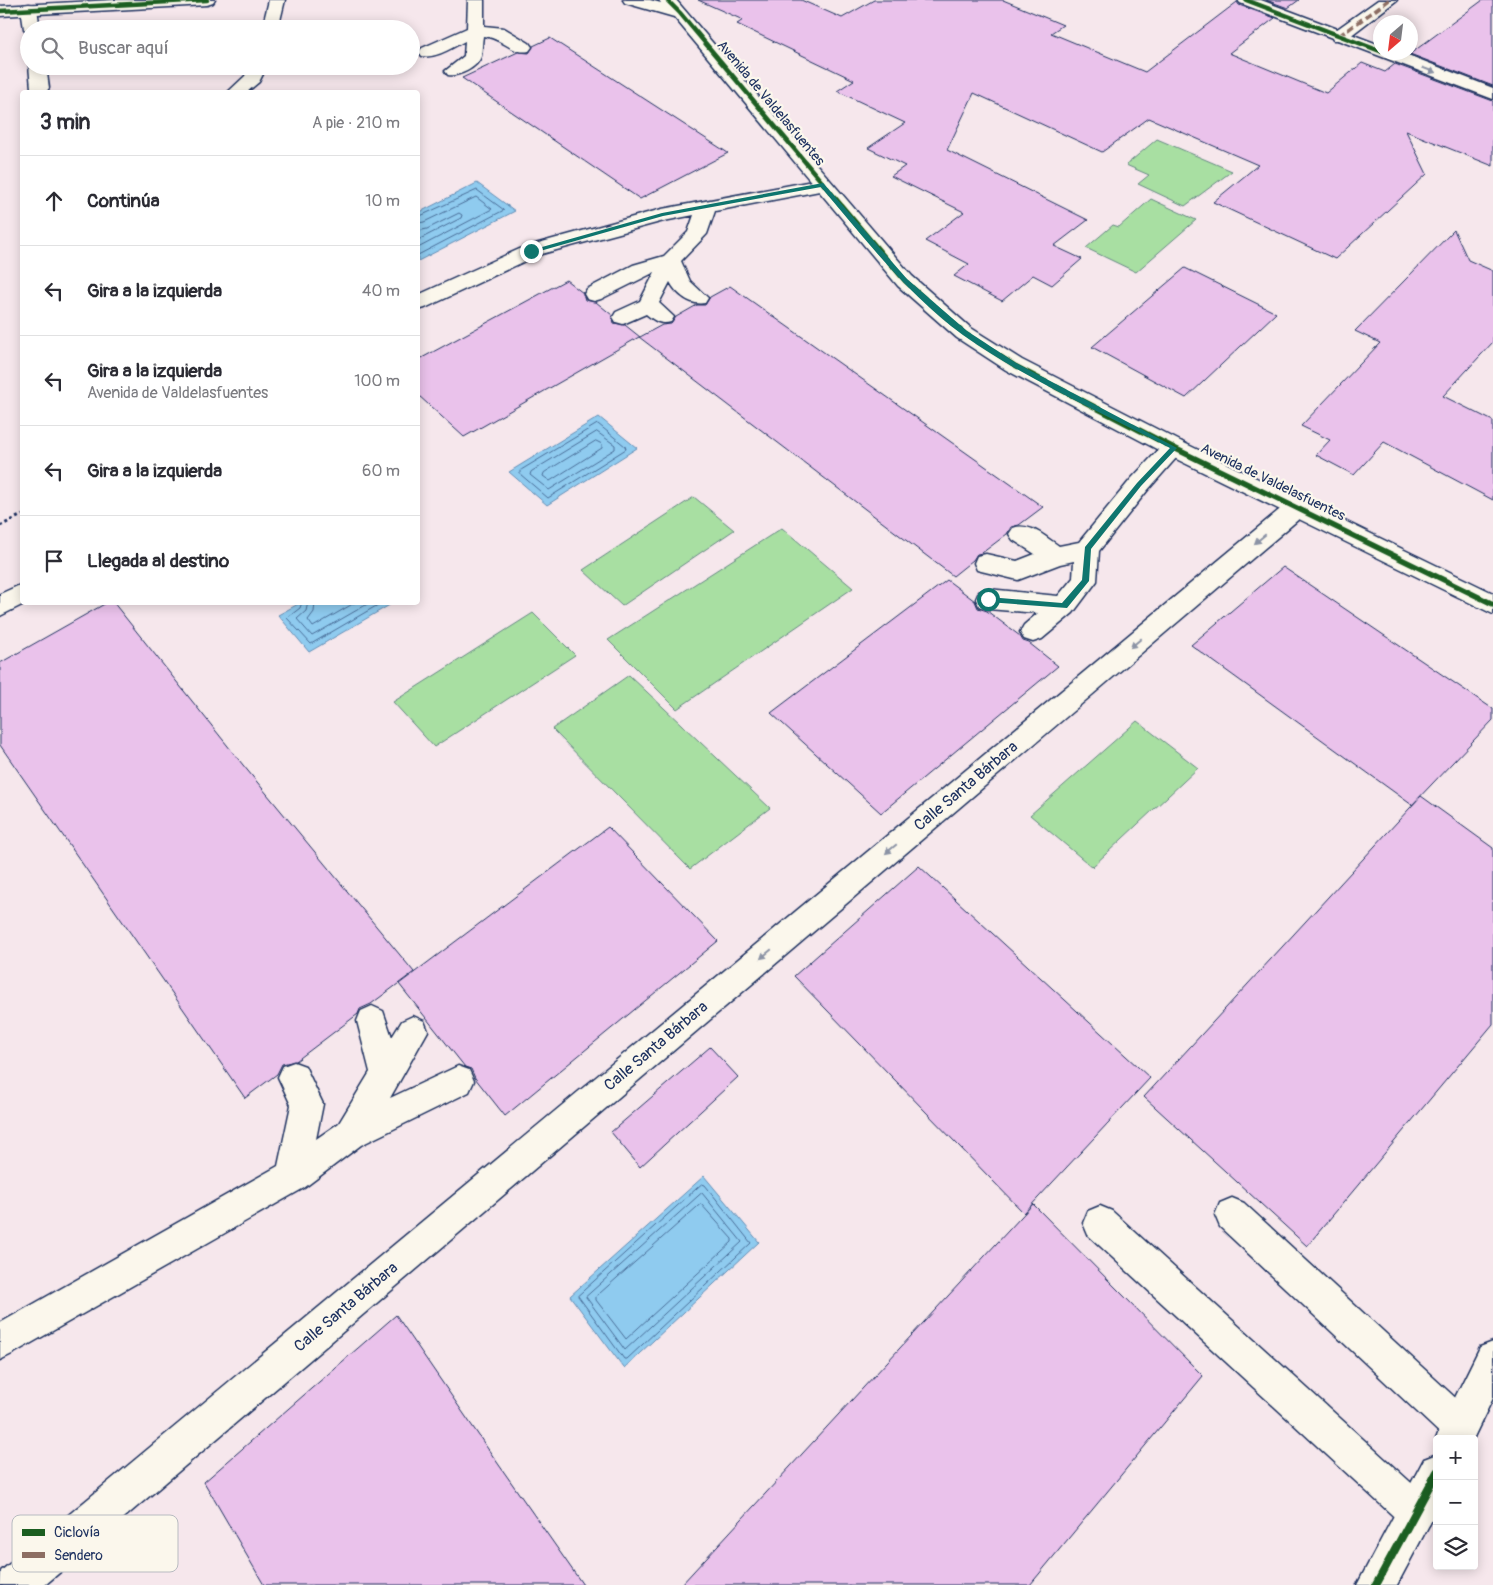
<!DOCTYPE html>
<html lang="es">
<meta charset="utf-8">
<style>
:root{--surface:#fff;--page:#f7f7f7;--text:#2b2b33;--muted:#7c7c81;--line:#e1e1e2}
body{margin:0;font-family:Pangolin,sans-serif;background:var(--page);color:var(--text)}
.controls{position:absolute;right:15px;bottom:15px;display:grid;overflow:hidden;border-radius:5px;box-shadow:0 2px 12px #0003}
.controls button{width:45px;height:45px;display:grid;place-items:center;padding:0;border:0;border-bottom:1px solid var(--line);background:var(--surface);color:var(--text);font:25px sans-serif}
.compass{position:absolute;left:1373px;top:15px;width:45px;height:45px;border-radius:50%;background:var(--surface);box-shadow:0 2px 12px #0003;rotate:208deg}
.stop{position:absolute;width:15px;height:15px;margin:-11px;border:4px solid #0f766e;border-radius:50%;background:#fff}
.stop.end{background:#0f766e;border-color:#fff;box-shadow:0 1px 5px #0008}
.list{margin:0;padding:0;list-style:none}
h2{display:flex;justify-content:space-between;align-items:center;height:65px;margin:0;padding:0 20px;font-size:21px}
h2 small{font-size:16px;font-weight:400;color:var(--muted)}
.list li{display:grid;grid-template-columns:32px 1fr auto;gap:15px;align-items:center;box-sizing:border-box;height:90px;padding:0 20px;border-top:1px solid var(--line)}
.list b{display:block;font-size:19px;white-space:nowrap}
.list p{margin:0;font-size:16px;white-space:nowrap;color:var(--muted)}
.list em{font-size:16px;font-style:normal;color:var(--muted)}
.icon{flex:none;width:28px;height:28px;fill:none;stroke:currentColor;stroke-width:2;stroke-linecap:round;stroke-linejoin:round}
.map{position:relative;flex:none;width:1493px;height:1585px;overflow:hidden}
.search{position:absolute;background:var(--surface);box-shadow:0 2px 12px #0003;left:20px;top:20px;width:400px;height:55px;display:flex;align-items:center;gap:12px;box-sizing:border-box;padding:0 18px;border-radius:28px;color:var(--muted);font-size:19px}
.panel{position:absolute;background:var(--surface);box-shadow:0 2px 12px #0003;left:20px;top:90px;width:400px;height:515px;border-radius:5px}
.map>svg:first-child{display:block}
.green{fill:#a8dfa2;stroke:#628780}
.water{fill:#8fcbef;stroke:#618db5}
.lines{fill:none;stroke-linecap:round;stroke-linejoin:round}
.shore{stroke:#496d98;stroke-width:1}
.building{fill:#eac2eb;stroke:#1b2f5e}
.service-casing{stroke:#1b2f5e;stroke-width:3}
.pedestrian-casing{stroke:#1b2f5e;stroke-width:3}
.minor-casing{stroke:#1b2f5e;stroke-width:3}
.tertiary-casing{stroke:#1b2f5e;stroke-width:3}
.path{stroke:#1b2f5e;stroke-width:3;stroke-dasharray:3 3;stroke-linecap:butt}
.service{fill:#fbf7ec;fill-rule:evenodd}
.pedestrian{fill:#fbf7ec;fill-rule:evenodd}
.minor{fill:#fbf7ec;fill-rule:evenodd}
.tertiary{fill:#fbf7ec;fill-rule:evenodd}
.quiet{stroke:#8d6e63;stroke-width:4;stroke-dasharray:7 4;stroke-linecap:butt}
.cycleway-far2-casing{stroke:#fbf7ec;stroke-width:6}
.cycleway-far1-casing{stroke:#fbf7ec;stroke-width:9}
.cycleway-casing{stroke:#fbf7ec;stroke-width:11}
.cycleway-far2{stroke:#1b5e20;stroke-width:4.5}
.cycleway-far1{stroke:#1b5e20;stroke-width:5.5}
.cycleway{stroke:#1b5e20;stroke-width:8}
.oneway{fill:#8b93a5}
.route{fill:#0f766e}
.labels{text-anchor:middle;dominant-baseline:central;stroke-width:4.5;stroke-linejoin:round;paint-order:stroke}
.far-street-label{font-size:14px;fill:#1b2f5e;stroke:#fbf7ec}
.street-label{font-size:16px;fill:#1b2f5e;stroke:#fbf7ec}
.key{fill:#fbf7ec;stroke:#b8bbc1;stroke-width:1}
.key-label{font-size:14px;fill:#1b2f5e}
</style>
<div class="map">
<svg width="1493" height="1585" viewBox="0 0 1493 1585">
<rect width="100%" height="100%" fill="#f6e7ec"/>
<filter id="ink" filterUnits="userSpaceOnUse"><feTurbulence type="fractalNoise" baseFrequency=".02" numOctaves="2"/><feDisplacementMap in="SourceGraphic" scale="10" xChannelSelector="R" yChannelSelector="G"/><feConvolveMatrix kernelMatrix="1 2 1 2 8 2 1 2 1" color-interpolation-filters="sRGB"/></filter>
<g filter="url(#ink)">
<g class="green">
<polygon points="1157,139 1232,171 1185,206 1138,184 1149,175 1126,165"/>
<polygon points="1151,199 1196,220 1136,272 1086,248 1113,225 1119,227"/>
<polygon points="694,497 734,530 622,606 583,570"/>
<polygon points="782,528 853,588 677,709 608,640"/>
<polygon points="533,613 575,655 434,747 393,702"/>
<polygon points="629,675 770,808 690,869 552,729"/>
<polygon points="1137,721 1198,768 1092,867 1030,815"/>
</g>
<g class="water">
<polygon points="477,183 515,211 418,261 418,213"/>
<polygon points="599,417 637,448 547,505 509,472"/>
<polygon points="300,603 300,602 393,603 309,652 278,615"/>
<polygon points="704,1176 759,1242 624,1368 570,1296"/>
</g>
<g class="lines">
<g class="shore">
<polyline points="418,217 477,190 504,210 418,255"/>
<polyline points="418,223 424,222 476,197 492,209 418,248"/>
<polyline points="418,231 427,229 459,213 462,215 461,218 418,240"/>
<polygon points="598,424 625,446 626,449 548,498 520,474 520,471"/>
<polygon points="597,432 615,445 615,449 549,490 530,475 531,472"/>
<polygon points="596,441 602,444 602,448 550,481 543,476 544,473"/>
<polyline points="302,602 300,608 287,618 311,644 383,602"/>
<polyline points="308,602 306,611 297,619 312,636 371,602"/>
<polyline points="315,602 314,612 308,620 313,627 356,602"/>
<polygon points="702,1184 705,1185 751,1243 627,1359 624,1359 578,1296"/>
<polygon points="702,1193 742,1242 625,1350 586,1297"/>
<polygon points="701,1204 732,1239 732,1242 626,1339 596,1300 596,1297"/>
</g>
</g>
<g class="building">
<polygon points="698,0 801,0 842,18 874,0 1003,0 1063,25 1051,33 1145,72 1237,2 1239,5 1275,18 1229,53 1326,93 1362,63 1385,72 1395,64 1493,101 1493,166 1406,131 1427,174 1335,259 1213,202 1258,165 1149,118 1102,152 974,93 947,150 1088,220 1054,246 1082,259 1052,285 1033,275 1002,301 954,276 969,264 925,241 964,212 891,176 905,166 868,148 905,123 837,91 854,80 737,24 743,20"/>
<polygon points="1266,0 1299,0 1288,8"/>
<polygon points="1483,0 1493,0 1493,86 1410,54"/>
<polygon points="550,38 606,74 728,153 640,199 462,78 518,52 529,53 533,46"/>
<polygon points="1454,230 1468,260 1493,271 1493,342 1443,396 1493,421 1493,500 1384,442 1354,475 1316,455 1330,440 1301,426 1380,343 1355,331"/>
<polygon points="1185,268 1276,313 1186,398 1092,347"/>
<polygon points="566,280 583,293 585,300 596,302 612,315 614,323 625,325 640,337 662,325 671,324 676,317 697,305 705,305 710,297 730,286 1043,507 1019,525 1011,527 1007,534 982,553 977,554 973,560 953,576 639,337 464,437 418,395 418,360"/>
<polygon points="1283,567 1493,709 1493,720 1412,805 1191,645"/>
<polygon points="947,580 975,601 978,608 987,611 1020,636 1023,641 1029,643 1058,666 881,813 771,713"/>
<polygon points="108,602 113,602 243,765 414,972 371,1004 360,1009 358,1014 296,1061 282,1064 277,1074 245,1098 0,745 0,663"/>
<polygon points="1421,796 1493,848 1493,1024 1307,1246 1144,1097"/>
<polygon points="608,827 718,941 505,1116 475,1078 471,1069 465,1067 399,984"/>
<polygon points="919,866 1150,1078 1024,1213 794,976"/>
<polygon points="710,1047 738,1077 640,1167 611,1132"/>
<polygon points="1033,1204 1203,1376 1030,1585 681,1585"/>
<polygon points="396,1315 499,1465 583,1585 264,1585 204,1482"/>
</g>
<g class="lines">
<g class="service-casing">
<g id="service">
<polygon points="269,0 285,0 278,29 262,29"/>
<path d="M468 0H484V26L504 28 529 43 532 47 529 51C513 55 501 37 483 36 482 42 482 50 481 56 478 68 458 77 448 75L445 71 464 56 465 41C453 47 436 59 422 56L419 52 422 48 467 28Z"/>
<polygon points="29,4 35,5 37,9 40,29 29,29 29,33 24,29 21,9 23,5"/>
<polygon points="29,65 46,66 49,88 46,92 34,92 31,88"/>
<polygon points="249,66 267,66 259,82 247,92 228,92 245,76"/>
<path d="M823 179 830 181 833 185 830 189 715 211 707 234 681 261 690 281 708 298 705 303C691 306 677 295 670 282L659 303 674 317 671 322C660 325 655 321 646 314L623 324 616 322 613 317 616 312 640 301 655 272 601 299 594 301 587 299 584 294 587 289 633 265 664 256 688 232 694 215 664 221 538 255 425 308 418 310V295L524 247 662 209Z"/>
<path d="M1174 440 1182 442 1185 448 1147 491 1099 551 1097 581 1073 613 1042 639 1033 642 1024 639 1020 632 1024 625 1038 613 988 609 979 606 976 599 979 592 988 589 1058 596 1073 578 1074 561 1060 564 1018 580 977 570 974 563 977 556 986 554 1017 561 1035 554 1013 540 1009 534 1013 528C1030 522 1045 537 1059 546L1079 542 1131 479 1166 442Z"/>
<polygon points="1298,498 1306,501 1310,507 1306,513 45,1585 0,1585 1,1571 1290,501"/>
<polygon points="22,584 22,602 28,602 0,616 0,594"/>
<polygon points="372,1006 383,1011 392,1037 402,1021 413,1016 424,1021 428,1031 390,1098 458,1066 469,1070 474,1081 469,1092 361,1145 304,1188 12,1354 0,1360 0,1323 278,1166 291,1105 278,1077 283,1066 294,1062 305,1066 323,1104 316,1139 339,1123 370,1072 357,1021 361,1011"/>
<polygon points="1232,1198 1244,1203 1473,1414 1478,1427 1473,1439 1446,1439 1220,1227 1215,1215 1220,1203"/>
<polygon points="1100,1206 1112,1211 1429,1499 1435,1512 1429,1525 1416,1531 1403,1525 1088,1235 1083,1223 1088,1211"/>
</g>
</g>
<g class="pedestrian-casing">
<polygon id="pedestrian" points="1378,0 1397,0 1345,40 1333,40 1331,36 1333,32"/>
</g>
<g class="minor-casing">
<g id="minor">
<polygon points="623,0 650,0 661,3 659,0 676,0 912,276 971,328 1022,360 1182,442 1493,593 1493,614 1166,454 1006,370 957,338 898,286 674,17 625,3"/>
<polygon points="1238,0 1261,0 1380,45 1380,52 1400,52 1493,88 1493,99 1240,3"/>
<polygon points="1493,1342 1493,1398 1473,1439 1437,1439 1437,1441 1436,1439 1441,1426 1480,1347"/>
<polygon points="1437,1454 1437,1510 1397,1585 1357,1585 1424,1459"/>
</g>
</g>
<g class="tertiary-casing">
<polygon id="tertiary" points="114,0 215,0 213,3 207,5 0,16 0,6"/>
</g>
<polyline class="path" points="0,526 22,515"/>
<use href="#service" class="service"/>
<use href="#pedestrian" class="pedestrian"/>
<use href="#minor" class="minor"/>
<use href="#tertiary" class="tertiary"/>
<polyline class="quiet" points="1339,36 1389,0"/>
<g class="cycleway-far2-casing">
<g id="cycleway-far2">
<polyline points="667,0 680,13 905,281 964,333 1014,365 1058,388"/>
<polyline points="1246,0 1380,51"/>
<polyline points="0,11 207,0"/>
</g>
</g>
<g class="cycleway-far1-casing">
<polyline id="cycleway-far1" points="1056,387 1174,448 1493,604"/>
</g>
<g class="cycleway-casing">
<polyline id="cycleway" points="1376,1585 1437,1472"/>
</g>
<use href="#cycleway-far2" class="cycleway-far2"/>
<use href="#cycleway-far1" class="cycleway-far1"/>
<use href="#cycleway" class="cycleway"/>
</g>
<defs><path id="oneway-solid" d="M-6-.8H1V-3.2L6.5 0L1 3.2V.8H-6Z" transform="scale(1.25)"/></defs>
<g class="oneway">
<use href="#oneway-solid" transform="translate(1429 70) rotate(21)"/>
<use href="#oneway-solid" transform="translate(1260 539) rotate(140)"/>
<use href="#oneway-solid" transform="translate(1136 643) rotate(140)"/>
<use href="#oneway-solid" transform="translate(891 849) rotate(140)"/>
<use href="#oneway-solid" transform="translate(766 954) rotate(140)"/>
</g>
</g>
<path class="route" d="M823 183 907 279 967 331 1016 363 1177 448 1141 486 1091 549 1089 581 1067 608 988 602 984 599 988 597 1062 603 1082 580 1085 547 1137 483 1170 448C1100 412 1027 380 963 335 908 295 865 239 821 187L663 216 533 253 528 251 662 213Z"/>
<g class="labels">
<g class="far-street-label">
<text transform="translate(771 103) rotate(50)">Avenida de Valdelasfuentes</text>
<text transform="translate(1273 482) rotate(26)">Avenida de Valdelasfuentes</text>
</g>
<g class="street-label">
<text transform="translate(966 786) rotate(-40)">Calle Santa Bárbara</text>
<text transform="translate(656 1046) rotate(-40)">Calle Santa Bárbara</text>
<text transform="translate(346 1307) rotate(-40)">Calle Santa Bárbara</text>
</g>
</g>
<rect x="12" y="1515" width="166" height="57" rx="8" class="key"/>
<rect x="22" y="1529" width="23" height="7" fill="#1b5e20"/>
<rect x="22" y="1552" width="23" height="6" fill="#8d6e63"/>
<g class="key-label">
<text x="54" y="1537">Ciclovía</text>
<text x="54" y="1560">Sendero</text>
</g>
</svg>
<div class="controls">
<button>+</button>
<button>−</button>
<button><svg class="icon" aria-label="layers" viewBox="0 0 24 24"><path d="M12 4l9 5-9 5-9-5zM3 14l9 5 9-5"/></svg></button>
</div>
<svg class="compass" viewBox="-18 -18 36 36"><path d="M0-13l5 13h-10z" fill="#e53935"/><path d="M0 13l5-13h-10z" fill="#7c7c81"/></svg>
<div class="stop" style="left:988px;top:599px"></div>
<div class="stop end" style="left:531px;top:251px"></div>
<div class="search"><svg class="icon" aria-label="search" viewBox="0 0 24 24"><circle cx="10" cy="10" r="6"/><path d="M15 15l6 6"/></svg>Buscar aquí</div>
<section class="panel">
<h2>3 min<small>A pie · 210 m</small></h2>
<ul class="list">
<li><svg class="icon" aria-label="ahead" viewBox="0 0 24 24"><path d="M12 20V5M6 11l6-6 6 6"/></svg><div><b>Continúa</b></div><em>10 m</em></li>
<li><svg class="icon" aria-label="left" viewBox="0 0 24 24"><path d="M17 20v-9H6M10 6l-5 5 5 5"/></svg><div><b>Gira a la izquierda</b></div><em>40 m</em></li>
<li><svg class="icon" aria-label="left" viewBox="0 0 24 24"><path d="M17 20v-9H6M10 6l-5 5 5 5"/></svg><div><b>Gira a la izquierda</b><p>Avenida de Valdelasfuentes</p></div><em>100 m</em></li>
<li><svg class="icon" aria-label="left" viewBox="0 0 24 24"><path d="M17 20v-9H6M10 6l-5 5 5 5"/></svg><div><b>Gira a la izquierda</b></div><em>60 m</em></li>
<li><svg class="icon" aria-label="arrive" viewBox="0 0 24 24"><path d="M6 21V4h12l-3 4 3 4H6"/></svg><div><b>Llegada al destino</b></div></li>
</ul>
</section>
</div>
